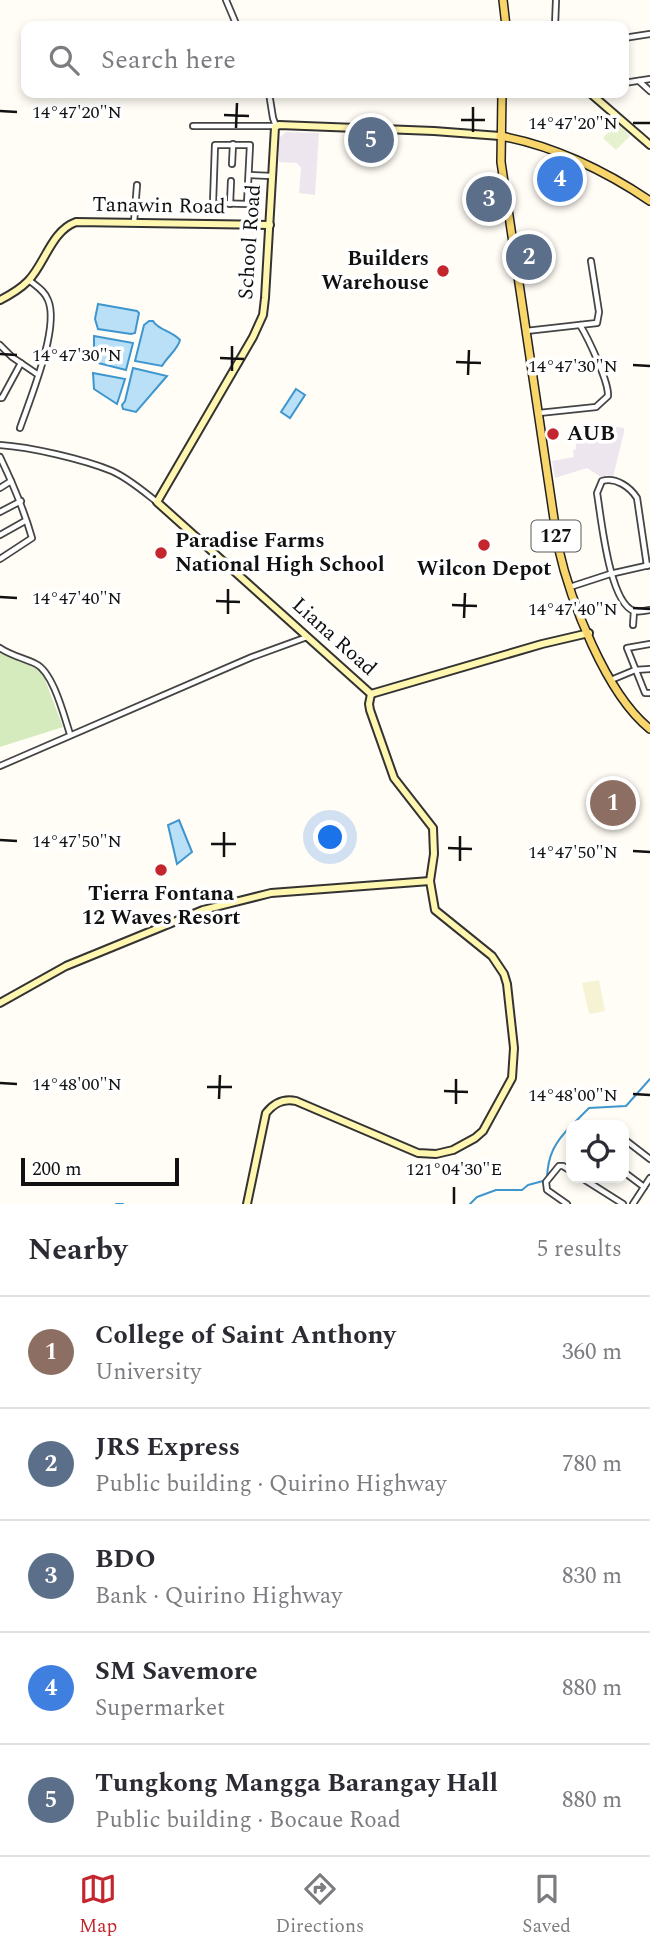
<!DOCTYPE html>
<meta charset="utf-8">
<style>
:root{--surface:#fff;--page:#f2f2f3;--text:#2b2b33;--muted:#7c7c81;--line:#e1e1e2;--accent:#c4262e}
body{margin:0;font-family:Spectral,serif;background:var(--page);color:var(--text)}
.controls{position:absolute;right:21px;bottom:21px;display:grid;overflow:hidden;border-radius:14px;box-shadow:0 4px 10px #0003}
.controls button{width:63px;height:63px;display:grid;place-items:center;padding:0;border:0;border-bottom:2px solid var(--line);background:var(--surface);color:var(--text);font:35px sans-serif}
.scale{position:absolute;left:21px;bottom:18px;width:158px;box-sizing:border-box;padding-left:7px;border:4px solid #111;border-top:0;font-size:19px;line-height:24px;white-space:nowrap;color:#111;-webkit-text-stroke:5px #fff;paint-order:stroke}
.you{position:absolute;left:331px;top:838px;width:24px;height:24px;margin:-18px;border:5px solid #fff;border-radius:50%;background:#1a73e8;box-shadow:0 0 0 10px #1a73e833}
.badge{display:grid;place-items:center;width:46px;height:46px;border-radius:50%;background:var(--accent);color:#fff;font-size:23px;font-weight:700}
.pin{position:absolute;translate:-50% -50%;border:4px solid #fff;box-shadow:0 2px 7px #0006}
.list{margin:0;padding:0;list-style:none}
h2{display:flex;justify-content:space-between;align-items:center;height:91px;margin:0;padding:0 28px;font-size:30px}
h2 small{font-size:23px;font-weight:400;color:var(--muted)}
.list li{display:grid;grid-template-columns:46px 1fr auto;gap:21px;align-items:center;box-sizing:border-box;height:112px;padding:0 28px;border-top:2px solid var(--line)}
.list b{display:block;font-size:26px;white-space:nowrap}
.list p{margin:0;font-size:23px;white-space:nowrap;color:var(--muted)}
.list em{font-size:23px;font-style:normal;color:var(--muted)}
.icon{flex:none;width:38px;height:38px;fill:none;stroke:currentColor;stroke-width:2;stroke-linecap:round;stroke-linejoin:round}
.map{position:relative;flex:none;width:650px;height:1204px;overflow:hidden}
.search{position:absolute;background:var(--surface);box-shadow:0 4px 10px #0003;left:21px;right:21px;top:21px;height:77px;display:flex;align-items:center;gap:18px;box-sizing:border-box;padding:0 24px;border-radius:14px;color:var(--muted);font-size:26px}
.sheet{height:651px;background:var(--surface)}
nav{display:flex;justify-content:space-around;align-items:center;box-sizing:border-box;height:98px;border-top:2px solid var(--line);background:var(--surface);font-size:19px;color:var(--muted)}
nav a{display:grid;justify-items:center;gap:4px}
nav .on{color:var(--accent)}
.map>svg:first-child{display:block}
.industrial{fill:#eee6ef}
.farmland{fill:#f6f3d4}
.green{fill:#d5ebbd}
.pitch{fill:#e6f2cf}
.water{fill:#b9e0f7;stroke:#3f96cf;stroke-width:2}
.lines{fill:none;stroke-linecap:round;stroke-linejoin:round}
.stream{stroke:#3f96cf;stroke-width:2}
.street-casing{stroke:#444;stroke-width:8}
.secondary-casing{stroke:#333;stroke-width:10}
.primary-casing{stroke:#222;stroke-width:10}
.street{stroke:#fff;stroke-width:4.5}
.secondary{stroke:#fff6b0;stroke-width:6}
.primary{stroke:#f9d66b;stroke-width:7}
.ticks{fill:none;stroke:#111;stroke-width:2.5}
.poi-dot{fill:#c4262e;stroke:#fff;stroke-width:2.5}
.labels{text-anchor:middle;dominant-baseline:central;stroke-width:7;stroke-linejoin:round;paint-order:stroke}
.shield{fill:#fff;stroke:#585858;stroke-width:2}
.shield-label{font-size:19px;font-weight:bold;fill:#111}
.street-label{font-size:21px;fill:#111;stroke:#fff}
.poi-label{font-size:21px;font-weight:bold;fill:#111;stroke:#fff;text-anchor:start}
.ticks-label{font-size:18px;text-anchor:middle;fill:#111;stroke:#fff;stroke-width:7;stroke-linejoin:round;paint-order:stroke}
</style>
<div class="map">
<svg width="650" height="1204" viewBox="0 0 650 1204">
<rect width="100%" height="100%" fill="#fffdf5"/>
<g class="industrial">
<polygon points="286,132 319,133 315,195 299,193 301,168 297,163 279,162 279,138"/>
<polygon points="616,427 624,428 624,432 613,477 607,475 601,477 587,468 555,478 552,461 574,457 573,450 576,449 575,433"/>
</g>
<polygon class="farmland" points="599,980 605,1011 589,1014 582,983"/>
<polygon class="green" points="0,650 42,672 63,727 0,747"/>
<polygon class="pitch" points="617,123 630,136 616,150 603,138"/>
<g class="water">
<polygon points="98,304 137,311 139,313 135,333 131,334 98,329 95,319"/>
<path d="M149 321H153C158 330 172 331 180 340 178 349 168 356 162 366L135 361 144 325Z"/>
<polygon points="94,336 133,343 126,370 94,362"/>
<polygon points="133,368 167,376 136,412 123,409 122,405 125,401"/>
<polygon points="93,373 125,379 117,404 94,389"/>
<polygon points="296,389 305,395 290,418 281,412"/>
<polygon points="179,820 192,852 177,864 168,825"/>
</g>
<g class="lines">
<g class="stream">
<polyline points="572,1125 589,1108 626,1106 650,1079"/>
<path d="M547 1177C548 1155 555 1142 571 1126"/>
<polyline points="116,1204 123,1204"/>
<polyline points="470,1204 477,1197 496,1190 522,1190 528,1185 543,1181"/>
</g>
<g class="street-casing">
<g id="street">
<polyline points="226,0 237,26"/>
<polyline points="555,26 556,0"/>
<polyline points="624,38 650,34"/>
<polyline points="639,81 650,91"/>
<polyline points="624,83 650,79"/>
<polyline points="193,126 276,126 273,118 269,93"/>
<polygon points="215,145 250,145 247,204 213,203"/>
<polyline points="232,164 233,144"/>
<polyline points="250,175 272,176"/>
<polyline points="230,204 231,181"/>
<polyline points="134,222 137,185"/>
<polyline points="526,331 597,323 599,312 591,261"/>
<polyline points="0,345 12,357 37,374"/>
<polyline points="0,398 2,398 21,363"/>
<path d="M539 413 596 407 608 396C609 382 588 338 580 325"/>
<path d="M20 428C30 399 60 327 48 300 45 291 36 286 29 280"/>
<path d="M0 445C30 447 83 459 112 471 128 478 143 491 157 502"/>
<path d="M0 457C13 484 24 510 32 538L0 559"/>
<polyline points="0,488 11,481"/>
<polyline points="0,512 21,501"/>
<polyline points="0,535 25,521"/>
<path d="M647 566 637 498C630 487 616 477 602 481L597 493C601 516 609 603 634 611 638 612 645 611 650 610"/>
<polyline points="570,587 610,574 650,565"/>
<polyline points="633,625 634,611"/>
<polyline points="650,644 627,648 645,693 650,693"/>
<path d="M0 648C12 656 24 658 36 664 53 672 64 716 70 734"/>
<polyline points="611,680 635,670 650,669"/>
<polyline points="0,766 252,657 307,637"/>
<polyline points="624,1139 650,1159"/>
<polyline points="624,1172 644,1187"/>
<polyline points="582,1178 623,1204"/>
<polyline points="567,1204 547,1190 546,1182 559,1166 563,1166 571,1171"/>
<polyline points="633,1204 650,1178"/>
</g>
</g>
<g class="secondary-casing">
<g id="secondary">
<polyline points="590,93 650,145"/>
<path d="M0 300C10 295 20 289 28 281 45 264 51 231 76 222L270 225"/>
<polyline points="371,694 157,502 253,337 263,315 265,298 275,127 279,125 434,131 500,136"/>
<polyline points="371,694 542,644 589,633"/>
<polyline points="0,1003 66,966 203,910 271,893 430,881"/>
<path d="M247 1204 266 1113C274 1103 283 1098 296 1101L418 1153 436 1154 453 1150 475 1138 483 1131 512 1078 514 1048 507 984 504 974 492 956 435 910 430 881 434 854 433 828 394 778 370 710 369 704 371 694"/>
</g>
</g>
<g class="primary-casing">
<g id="primary">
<polyline points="503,0 506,26"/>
<path d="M502 93 501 162 558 546C570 600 606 694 650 729"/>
<path d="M500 136C552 145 606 171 650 201"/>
</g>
</g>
<use href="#street" class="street"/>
<use href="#secondary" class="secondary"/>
<use href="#primary" class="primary"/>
</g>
<path class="ticks" d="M0 111 17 112M224 115 249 116M461 120H485M633 123H650M236 128 237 103M473 132V107M0 354 17 355M220 358 244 359M456 362 481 363M633 365 650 366M232 371V346M468 375 469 350M0 597 17 598M216 601 240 602M452 605 477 606M633 608 650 609M228 614V589M464 618 465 593M0 840 17 841M211 844H236M448 848 472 849M633 851 650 852M224 857V832M460 861V836M0 1083 17 1084M207 1087H232M444 1091 468 1092M633 1094 650 1095M219 1099 220 1075M456 1104V1079M454 1204V1187"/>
<g class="poi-dot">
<circle cx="443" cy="271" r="7"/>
<circle cx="553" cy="434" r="7"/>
<circle cx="484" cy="545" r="7"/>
<circle cx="161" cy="553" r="7"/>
<circle cx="161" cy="870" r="7"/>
</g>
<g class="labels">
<rect class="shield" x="531.5" y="520.5" width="49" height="31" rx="5"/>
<g class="shield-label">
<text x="556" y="536">127</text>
</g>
<g class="street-label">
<text transform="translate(159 206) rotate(1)">Tanawin Road</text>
<text transform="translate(250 242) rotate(-86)">School Road</text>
<text transform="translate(334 637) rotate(42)">Liana Road</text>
</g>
<g class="poi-label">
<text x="429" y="259" text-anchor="end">Builders<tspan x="429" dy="24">Warehouse</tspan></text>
<text x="567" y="434">AUB</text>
<text x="175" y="541">Paradise Farms<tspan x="175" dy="24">National High School</tspan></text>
<text x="484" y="569" text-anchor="middle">Wilcon Depot</text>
<text x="161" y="894" text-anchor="middle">Tierra Fontana<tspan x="161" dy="24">12 Waves Resort</tspan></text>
</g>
</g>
<g class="ticks-label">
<text x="77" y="118">14°47'20"N</text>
<text x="573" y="129">14°47'20"N</text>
<text x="77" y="361">14°47'30"N</text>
<text x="573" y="372">14°47'30"N</text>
<text x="77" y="604">14°47'40"N</text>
<text x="573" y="615">14°47'40"N</text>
<text x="77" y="847">14°47'50"N</text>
<text x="573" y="858">14°47'50"N</text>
<text x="77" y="1090">14°48'00"N</text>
<text x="573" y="1101">14°48'00"N</text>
<text x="454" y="1175">121°04'30"E</text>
</g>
</svg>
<div class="controls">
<button><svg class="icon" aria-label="locate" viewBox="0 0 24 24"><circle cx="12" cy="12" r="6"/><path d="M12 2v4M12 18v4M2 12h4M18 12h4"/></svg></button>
</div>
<div class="scale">200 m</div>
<div class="you"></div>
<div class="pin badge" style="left:613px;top:803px;background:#8d6e63">1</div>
<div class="pin badge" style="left:529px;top:257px;background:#5c6f8a">2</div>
<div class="pin badge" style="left:489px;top:199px;background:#5c6f8a">3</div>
<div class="pin badge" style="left:560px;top:179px;background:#3f7fe0">4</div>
<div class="pin badge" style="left:371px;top:140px;background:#5c6f8a">5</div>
<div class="search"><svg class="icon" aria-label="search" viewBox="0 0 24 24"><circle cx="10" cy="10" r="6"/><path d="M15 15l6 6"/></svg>Search here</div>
</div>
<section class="sheet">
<h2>Nearby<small>5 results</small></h2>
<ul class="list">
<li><span class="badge" style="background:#8d6e63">1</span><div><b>College of Saint Anthony</b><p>University</p></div><em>360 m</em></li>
<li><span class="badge" style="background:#5c6f8a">2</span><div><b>JRS Express</b><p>Public building · Quirino Highway</p></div><em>780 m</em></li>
<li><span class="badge" style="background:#5c6f8a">3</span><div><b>BDO</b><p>Bank · Quirino Highway</p></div><em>830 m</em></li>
<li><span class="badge" style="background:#3f7fe0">4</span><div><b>SM Savemore</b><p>Supermarket</p></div><em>880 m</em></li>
<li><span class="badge" style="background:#5c6f8a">5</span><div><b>Tungkong Mangga Barangay Hall</b><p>Public building · Bocaue Road</p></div><em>880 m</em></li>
</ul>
</section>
<nav>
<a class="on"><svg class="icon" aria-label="map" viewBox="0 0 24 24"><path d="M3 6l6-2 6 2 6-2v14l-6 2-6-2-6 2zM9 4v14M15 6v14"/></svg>Map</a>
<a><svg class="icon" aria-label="directions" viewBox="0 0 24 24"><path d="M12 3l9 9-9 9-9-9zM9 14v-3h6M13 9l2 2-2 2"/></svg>Directions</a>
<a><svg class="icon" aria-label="saved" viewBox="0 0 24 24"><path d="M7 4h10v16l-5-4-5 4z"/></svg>Saved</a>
</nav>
